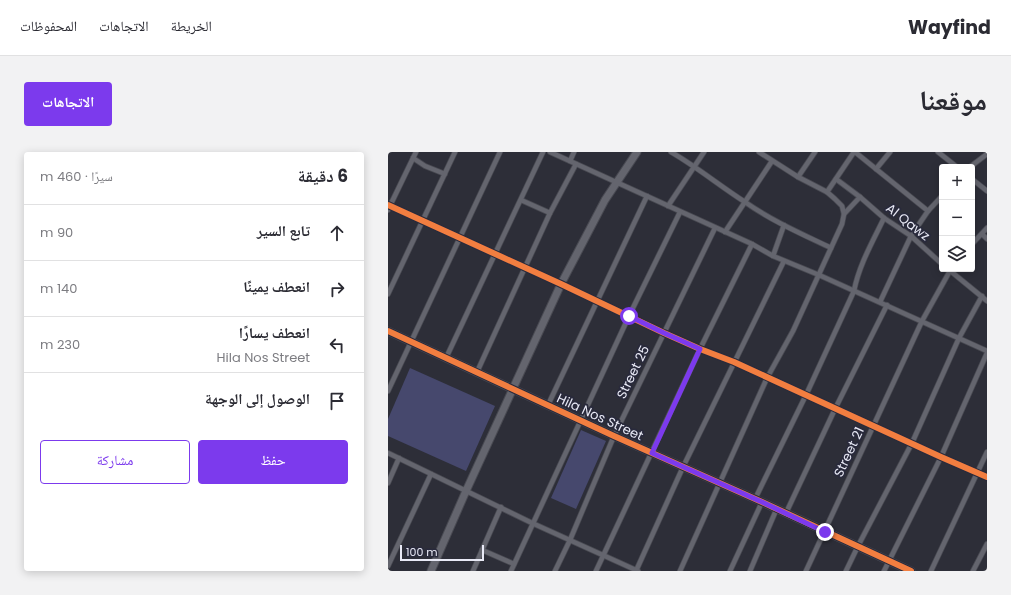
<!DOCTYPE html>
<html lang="ar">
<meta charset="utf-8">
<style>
:root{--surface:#fff;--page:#f2f2f3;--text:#2b2b33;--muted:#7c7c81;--line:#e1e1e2;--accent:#7c3aed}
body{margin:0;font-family:Poppins,"Noto Naskh Arabic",sans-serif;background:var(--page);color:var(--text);direction:rtl}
.controls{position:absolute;right:12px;top:12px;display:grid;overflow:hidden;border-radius:4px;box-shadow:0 2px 10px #0003}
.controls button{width:36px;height:36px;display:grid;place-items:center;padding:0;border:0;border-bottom:1px solid var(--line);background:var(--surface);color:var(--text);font:20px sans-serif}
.scale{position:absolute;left:12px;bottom:10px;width:84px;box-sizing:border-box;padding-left:4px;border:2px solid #e9eaf6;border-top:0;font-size:11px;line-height:14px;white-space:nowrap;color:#e9eaf6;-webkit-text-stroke:3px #292a3c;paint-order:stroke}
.stop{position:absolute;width:12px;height:12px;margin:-9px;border:3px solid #7c3aed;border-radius:50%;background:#fff}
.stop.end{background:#7c3aed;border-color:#fff;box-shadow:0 1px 4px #0008}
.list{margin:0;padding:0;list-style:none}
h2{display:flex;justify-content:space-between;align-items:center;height:52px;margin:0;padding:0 16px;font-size:17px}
h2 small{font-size:13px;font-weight:400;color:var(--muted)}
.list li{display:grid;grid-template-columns:26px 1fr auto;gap:12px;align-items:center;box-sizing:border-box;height:56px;padding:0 16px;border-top:1px solid var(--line)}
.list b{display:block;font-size:15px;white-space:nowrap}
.list p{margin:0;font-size:13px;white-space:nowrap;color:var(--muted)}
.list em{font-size:13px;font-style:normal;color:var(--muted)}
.actions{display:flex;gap:8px;padding:12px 16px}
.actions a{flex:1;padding:9px 0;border:1px solid var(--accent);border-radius:4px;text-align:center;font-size:14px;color:var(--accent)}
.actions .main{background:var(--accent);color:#fff}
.icon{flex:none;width:22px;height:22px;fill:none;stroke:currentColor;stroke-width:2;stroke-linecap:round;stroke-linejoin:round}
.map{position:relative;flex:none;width:599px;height:419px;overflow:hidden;direction:ltr;border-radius:4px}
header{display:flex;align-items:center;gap:24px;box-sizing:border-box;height:56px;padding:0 20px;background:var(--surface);border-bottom:1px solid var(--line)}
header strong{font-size:19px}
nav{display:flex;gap:22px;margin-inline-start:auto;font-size:14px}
.intro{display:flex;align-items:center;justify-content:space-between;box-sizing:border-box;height:96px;padding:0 24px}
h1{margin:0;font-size:28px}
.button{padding:10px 18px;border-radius:4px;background:var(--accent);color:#fff;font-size:14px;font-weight:700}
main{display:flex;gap:24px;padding:0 24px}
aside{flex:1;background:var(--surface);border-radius:4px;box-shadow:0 2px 10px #0003}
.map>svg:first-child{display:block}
.green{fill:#46486d}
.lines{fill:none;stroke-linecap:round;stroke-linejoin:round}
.street-casing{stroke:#494a52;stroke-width:6}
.secondary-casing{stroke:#494a52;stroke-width:9}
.street{stroke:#64656e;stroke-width:4.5}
.secondary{stroke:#64656e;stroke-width:7}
.cycleway-casing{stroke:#292a3c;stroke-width:8}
.cycleway{stroke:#f27e40;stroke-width:6}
.route{stroke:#7c3aed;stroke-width:5}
.labels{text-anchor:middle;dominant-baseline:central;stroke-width:3.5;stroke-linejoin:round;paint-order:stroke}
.street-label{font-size:13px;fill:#e9eaf6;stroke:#292a3c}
</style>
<header>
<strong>Wayfind</strong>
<nav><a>الخريطة</a><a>الاتجاهات</a><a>المحفوظات</a></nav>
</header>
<div class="intro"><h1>موقعنا</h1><a class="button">الاتجاهات</a></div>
<main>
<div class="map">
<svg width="599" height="419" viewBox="0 0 599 419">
<rect width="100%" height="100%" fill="#2d2e38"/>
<g class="green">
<polygon points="22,216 107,254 78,319 0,284 0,267"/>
<polygon points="193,278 218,289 188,357 163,346"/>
</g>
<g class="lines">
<g class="street-casing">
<g id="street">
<polyline points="162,0 364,92 385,104 431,123 599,199"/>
<path d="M283 0C309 15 332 34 357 50 384 69 414 82 443 96"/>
<polyline points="467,0 540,59"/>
<polyline points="550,0 569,15"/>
<polyline points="25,6 37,14 57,22"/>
<polyline points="182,9 186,0"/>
<polyline points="582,15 599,2"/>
<polyline points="488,17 502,0"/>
<polyline points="410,25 427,0"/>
<polyline points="448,27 472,45 496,66 523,84 554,112"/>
<polyline points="584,27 599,39"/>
<polyline points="439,40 466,0"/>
<polyline points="133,48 162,61"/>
<polyline points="0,53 173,132 276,181 312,197 346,210 553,305 599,325"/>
<polyline points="280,54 316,0"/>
<polyline points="0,58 28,0"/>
<polyline points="456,62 472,45"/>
<polyline points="337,80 384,9"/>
<polyline points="594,82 599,87"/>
<polyline points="584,92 599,76"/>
<polyline points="385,104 396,73"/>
<polyline points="560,117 599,149"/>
<polyline points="0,142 67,0"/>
<polyline points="492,150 523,84 540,59 554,44"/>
<polyline points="58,206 155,0"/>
<polyline points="89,220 162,61 188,12"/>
<polyline points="0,239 112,0"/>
<polyline points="160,253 259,44"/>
<polyline points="0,301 144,371 250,419"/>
<polyline points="0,331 11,306"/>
<path d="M367 347 418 243 466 139C471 113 485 89 496 66"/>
<polyline points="398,361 447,257 499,153"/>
<polyline points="94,398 126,412"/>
<polyline points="0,414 43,322"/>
<polyline points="85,419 113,355"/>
<polyline points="123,419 241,164 292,60"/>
<polyline points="167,419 182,388 226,284 327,76"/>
<polyline points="208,419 312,197 364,92"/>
<polyline points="248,419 295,315 396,109"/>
<polyline points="292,419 379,226 405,179 443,96 454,72 456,62 454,54 447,47 439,40 410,25 371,0"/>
<polyline points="342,419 374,350"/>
<polyline points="362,419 389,356"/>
<polyline points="418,419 534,169 563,117"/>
<polyline points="458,419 470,394 524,291 571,186 594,144"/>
<polyline points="496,419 553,305 599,201"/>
<polyline points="543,419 599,300"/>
<polyline points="585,419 599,392"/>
</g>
</g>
<g class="secondary-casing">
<g id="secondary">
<polyline points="0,179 226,284 374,350 523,419"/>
<polyline points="43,419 78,339 173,132 217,48 249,0"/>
</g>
</g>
<use href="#street" class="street"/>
<use href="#secondary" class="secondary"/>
<g class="cycleway-casing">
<g id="cycleway">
<polyline points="0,53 173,132 276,181 312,197 346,210 553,305 599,325"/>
<polyline points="0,179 226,284 374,350 523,419"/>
</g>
</g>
<use href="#cycleway" class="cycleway"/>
</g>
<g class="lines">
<polyline class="route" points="241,164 276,181 312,197 264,301 374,350 437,380"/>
</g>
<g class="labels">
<g class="street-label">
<text transform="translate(520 70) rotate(38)">Al Qawz</text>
<text transform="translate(245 220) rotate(-64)">Street 25</text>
<text transform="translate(212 265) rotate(25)">Hila Nos Street</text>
<text transform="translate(461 300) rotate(-65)">Street 21</text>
</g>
</g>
</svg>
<div class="controls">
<button>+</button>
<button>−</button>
<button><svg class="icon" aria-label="layers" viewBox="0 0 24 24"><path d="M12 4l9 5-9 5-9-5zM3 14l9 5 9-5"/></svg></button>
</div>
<div class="scale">100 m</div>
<div class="stop" style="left:241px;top:164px"></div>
<div class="stop end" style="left:437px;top:380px"></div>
</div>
<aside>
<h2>6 دقيقة<small>سيرًا · 460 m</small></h2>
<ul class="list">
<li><svg class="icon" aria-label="ahead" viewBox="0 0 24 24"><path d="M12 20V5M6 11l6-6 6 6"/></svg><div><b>تابع السير</b></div><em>90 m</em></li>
<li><svg class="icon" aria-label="right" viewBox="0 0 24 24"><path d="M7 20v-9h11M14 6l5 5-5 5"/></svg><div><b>انعطف يمينًا</b></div><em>140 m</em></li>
<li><svg class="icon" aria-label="left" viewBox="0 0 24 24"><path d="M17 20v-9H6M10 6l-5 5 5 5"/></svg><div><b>انعطف يسارًا</b><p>Hila Nos Street</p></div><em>230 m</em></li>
<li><svg class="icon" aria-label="arrive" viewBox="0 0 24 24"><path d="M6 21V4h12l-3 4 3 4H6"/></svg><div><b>الوصول إلى الوجهة</b></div></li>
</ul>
<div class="actions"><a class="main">حفظ</a><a>مشاركة</a></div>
</aside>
</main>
